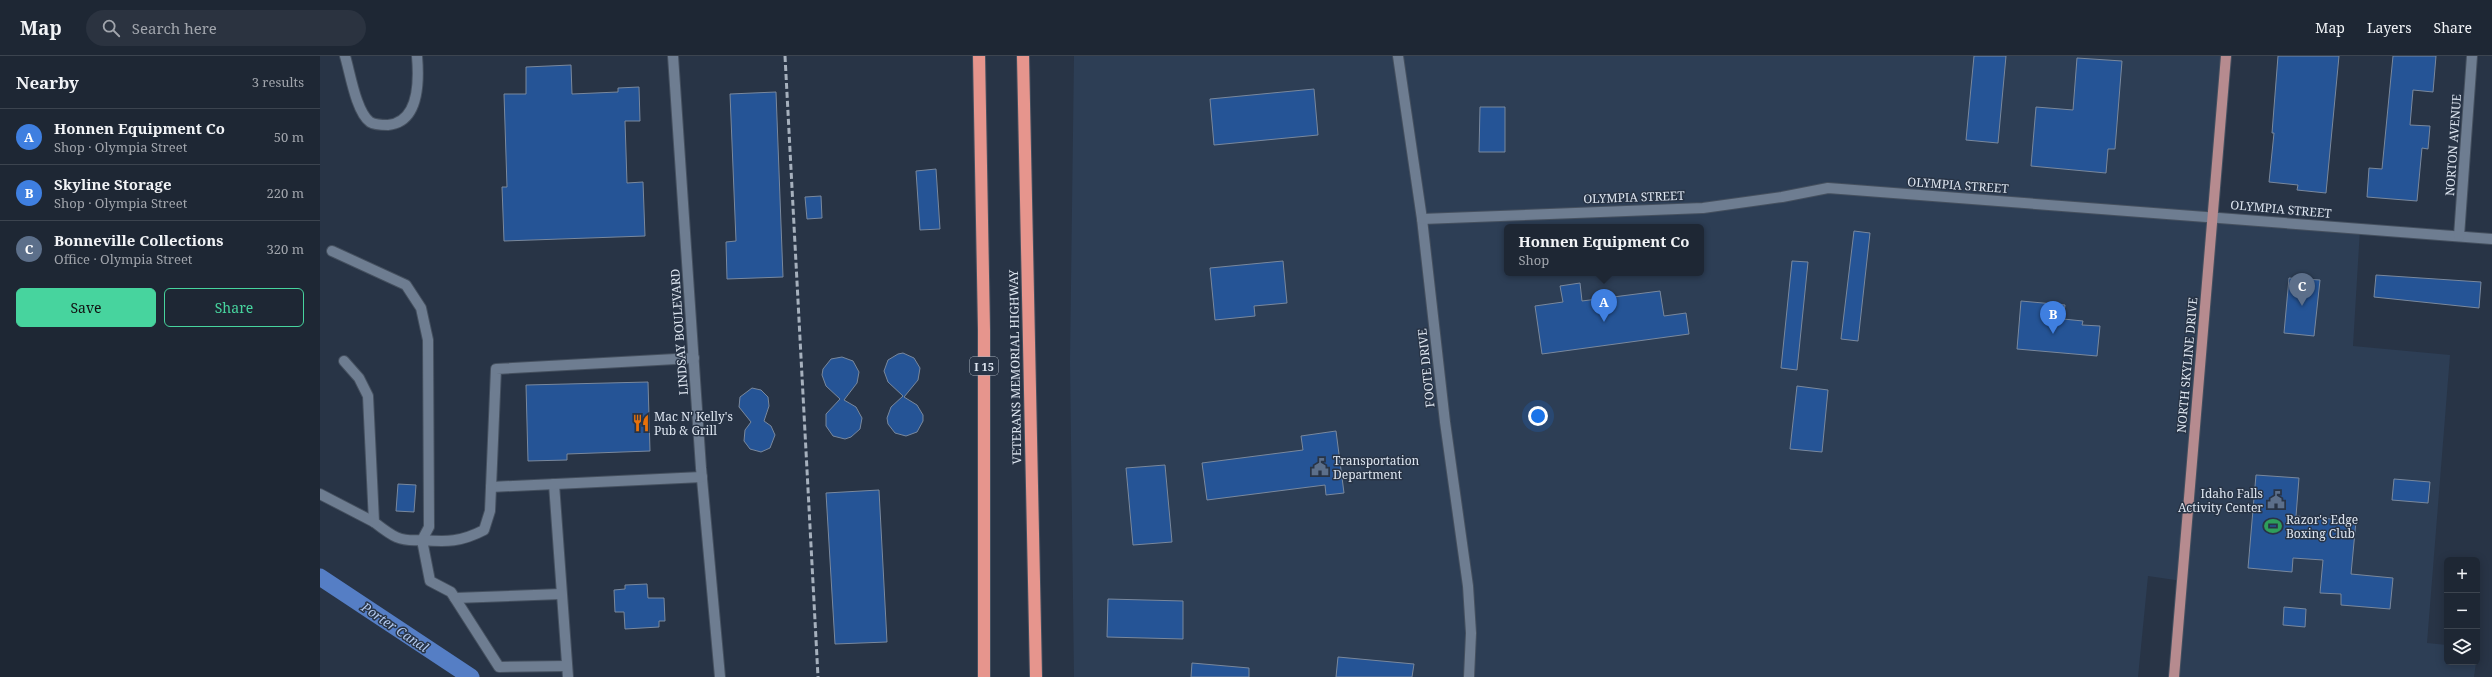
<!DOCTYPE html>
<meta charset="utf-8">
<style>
:root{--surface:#1e2734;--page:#2b3340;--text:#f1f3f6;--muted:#a1a5ac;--line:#3c444f;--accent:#47d49e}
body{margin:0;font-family:"Noto Serif",serif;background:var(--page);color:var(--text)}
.controls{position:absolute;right:12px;bottom:12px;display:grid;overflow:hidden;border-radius:6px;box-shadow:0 2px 10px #0003}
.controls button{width:36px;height:36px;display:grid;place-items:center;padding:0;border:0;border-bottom:1px solid var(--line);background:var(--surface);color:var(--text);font:20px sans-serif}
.you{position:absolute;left:1218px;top:360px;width:14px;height:14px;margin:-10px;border:3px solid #fff;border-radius:50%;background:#1a73e8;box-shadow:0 0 0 6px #1a73e833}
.badge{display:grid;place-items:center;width:26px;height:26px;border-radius:50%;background:var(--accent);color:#fff;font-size:13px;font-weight:700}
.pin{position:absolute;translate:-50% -33px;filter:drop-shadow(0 1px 2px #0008)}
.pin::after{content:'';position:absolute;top:21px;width:14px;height:12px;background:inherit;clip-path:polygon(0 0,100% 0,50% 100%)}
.popup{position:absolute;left:1184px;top:168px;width:200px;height:52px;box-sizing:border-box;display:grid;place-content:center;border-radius:6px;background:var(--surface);filter:drop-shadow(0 1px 3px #0005);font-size:13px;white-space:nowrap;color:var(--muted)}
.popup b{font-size:15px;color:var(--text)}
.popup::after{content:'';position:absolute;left:50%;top:100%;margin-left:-8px;border:8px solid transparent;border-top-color:var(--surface)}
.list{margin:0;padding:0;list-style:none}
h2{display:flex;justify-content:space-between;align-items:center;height:52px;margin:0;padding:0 16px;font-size:17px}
h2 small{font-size:13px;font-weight:400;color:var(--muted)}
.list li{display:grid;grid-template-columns:26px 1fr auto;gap:12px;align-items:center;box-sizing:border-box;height:56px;padding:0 16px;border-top:1px solid var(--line)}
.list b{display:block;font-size:15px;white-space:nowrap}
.list p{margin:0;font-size:13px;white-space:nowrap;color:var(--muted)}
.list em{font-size:13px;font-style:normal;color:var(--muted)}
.actions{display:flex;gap:8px;padding:12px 16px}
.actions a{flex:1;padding:9px 0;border:1px solid var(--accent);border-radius:6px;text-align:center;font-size:14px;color:var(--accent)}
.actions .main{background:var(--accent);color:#111}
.icon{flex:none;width:22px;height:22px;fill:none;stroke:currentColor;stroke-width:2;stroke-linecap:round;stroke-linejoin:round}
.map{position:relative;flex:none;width:2172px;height:621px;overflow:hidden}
header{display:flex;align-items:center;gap:24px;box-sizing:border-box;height:56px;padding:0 20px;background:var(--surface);border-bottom:1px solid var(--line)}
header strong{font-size:19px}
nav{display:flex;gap:22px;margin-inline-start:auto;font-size:14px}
.search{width:280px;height:36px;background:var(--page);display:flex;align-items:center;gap:10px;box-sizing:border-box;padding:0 14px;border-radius:22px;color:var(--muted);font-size:15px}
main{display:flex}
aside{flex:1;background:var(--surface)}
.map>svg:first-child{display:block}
.built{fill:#2d3e55;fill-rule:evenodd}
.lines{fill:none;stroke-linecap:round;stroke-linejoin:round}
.canal{stroke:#557ec5;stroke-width:17}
.building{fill:#255496;stroke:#79889d}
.minor-casing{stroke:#45505f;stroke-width:12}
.major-casing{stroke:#45505f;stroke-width:12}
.highway-casing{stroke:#45505f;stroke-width:14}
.minor{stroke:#6e7d91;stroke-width:10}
.major{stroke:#b68b8f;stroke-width:10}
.highway{stroke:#e6958d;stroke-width:12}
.rail{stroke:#a6b0bd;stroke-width:3;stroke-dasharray:6 3;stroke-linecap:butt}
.labels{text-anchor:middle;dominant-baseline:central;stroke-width:3;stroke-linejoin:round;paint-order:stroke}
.shield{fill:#283446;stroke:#a7b0bd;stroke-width:1}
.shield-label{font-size:11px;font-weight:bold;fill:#dde5f0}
.street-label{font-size:12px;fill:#dde5f0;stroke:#283446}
.poi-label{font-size:12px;fill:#dde5f0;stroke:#283446;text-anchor:start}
.water-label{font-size:13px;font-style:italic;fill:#b1c8ee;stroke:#283446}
</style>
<header>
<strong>Map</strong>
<div class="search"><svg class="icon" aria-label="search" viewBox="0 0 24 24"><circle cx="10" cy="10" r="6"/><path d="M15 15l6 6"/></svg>Search here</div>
<nav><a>Map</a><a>Layers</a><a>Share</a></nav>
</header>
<main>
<aside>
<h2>Nearby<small>3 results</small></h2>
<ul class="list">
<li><span class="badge" style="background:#3f7fe0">A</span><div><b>Honnen Equipment Co</b><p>Shop · Olympia Street</p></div><em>50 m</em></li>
<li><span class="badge" style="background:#3f7fe0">B</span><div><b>Skyline Storage</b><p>Shop · Olympia Street</p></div><em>220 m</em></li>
<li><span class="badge" style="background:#5c6f8a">C</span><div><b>Bonneville Collections</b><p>Office · Olympia Street</p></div><em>320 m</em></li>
</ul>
<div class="actions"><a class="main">Save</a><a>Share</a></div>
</aside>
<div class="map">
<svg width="2172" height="621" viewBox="0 0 2172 621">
<rect width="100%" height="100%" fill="#283446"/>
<path class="built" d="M754 0H1906L1892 161 2040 173 2033 290 2130 299 2107 587 2127 589V606H2156L2154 621H1855L1862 525 1828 520 1818 621H754L750 306ZM1187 171H1381V217H1187Z"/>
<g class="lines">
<polyline class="canal" points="0,521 151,621"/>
</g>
<g class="building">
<polygon points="1654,0 1686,0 1678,87 1646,84"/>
<polygon points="1958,0 2019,0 2006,137 1977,134 1978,129 1949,126 1954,77 1952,77"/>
<polygon points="2073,0 2116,0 2113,36 2093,34 2090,69 2110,70 2108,93 2102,92 2097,145 2047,141 2049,112 2062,113"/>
<polygon points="1757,2 1802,5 1795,93 1788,93 1786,117 1711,110 1716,51 1753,54"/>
<polygon points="251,9 252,38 298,36 298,32 319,31 320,65 305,65 307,127 323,126 325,180 184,185 182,131 187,131 184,38 206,38 206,11"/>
<polygon points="994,33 998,79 894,89 890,43"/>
<polygon points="456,36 463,221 407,223 406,186 416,185 410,38"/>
<polygon points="1160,51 1185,51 1185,96 1159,96"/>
<polygon points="616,113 620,173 600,174 596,115"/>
<polygon points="501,140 502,162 487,163 485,141"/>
<polygon points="1534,175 1550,177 1538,285 1521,283"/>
<polygon points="963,205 967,247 934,250 935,260 895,264 890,212"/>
<polygon points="1472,205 1488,206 1477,314 1461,312"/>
<polygon points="2056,219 2161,226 2159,252 2054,241"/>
<polygon points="1969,222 2000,224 1994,280 1964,277"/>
<polygon points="1260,227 1262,245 1340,235 1344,260 1366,257 1369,278 1222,298 1215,250 1243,246 1240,230"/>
<polygon points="1701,245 1745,249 1743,263 1763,265 1762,269 1780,270 1777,300 1697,293"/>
<polygon points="583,297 594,302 600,312 598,324 584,341 597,349 603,359 603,365 597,376 586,380 575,377 568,368 567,362 571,351 583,340 568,326 564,315 568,304 578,298"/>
<polygon points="522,301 533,305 539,316 537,327 524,344 536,351 542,362 540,373 531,381 525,383 513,380 506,370 506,358 520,343 506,330 502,319 503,313 511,303"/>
<polygon points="328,326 330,395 247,398 247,404 208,405 206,329"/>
<polygon points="1477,330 1508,334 1502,396 1470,393"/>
<polygon points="432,332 441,334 448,341 449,350 444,365 451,370 455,379 450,392 441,396 430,393 424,385 425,374 431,366 419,351 420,341"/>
<polygon points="1016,375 1024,437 1006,439 1005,429 887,444 882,407 983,394 981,380"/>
<polygon points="845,409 852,486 813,489 806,412"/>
<polygon points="1936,419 1979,422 1976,460 2036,465 2031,518 2073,522 2070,553 2021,549 2021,538 2000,537 2003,504 1973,502 1972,516 1928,512"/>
<polygon points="2074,423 2110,426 2108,447 2072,444"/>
<polygon points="78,428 96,429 94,456 76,455"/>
<polygon points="559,434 567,586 515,588 506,437"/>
<polygon points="327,528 328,542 344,542 345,565 339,565 339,571 305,573 304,556 295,556 294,534 305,533 305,529"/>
<polygon points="788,543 863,545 863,583 787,581"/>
<polygon points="1964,551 1986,553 1985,571 1963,569"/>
<polygon points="1018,601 1094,608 1092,621 1016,621"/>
<polygon points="872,607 929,612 929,621 871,621"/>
</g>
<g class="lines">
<g class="minor-casing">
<g id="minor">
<path d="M25 0C30 16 36 56 50 66 55 69 62 69 68 69 100 66 99 23 97 0"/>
<polyline points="353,0 381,412 400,621"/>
<polyline points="1078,0 1102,163 1125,366 1148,530 1151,577 1149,621"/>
<polyline points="1102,163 1383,152 1462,141 1508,132 2172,183"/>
<polyline points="2139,180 2152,0"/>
<path d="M12 195 86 229 101 252 108 284 109 471 102 484C79 486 72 480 54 466L48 340 39 322 24 305"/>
<polyline points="234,428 248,621"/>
<polyline points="171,431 382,421"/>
<polyline points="0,438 54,466"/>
<polyline points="135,542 241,538"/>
<path d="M247 610 179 611 131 536 110 525 102 484C127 486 141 486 164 474L170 455 176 313 374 302"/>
</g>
</g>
<g class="major-casing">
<polyline id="major" points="1854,621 1906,0"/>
</g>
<g class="highway-casing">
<g id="highway">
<polyline points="659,0 664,274 664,621"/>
<polyline points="703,0 716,621"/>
</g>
</g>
<use href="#minor" class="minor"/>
<use href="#major" class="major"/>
<use href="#highway" class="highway"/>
<polyline class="rail" points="465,0 498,621"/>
</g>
<defs>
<g id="restaurant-bare" transform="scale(1.38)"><path d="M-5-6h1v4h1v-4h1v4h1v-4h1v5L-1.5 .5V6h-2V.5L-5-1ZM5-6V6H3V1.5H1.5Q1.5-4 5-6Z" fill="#e8710a" stroke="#283446" stroke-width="2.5" paint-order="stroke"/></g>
<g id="civic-bare" transform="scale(1.38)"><path d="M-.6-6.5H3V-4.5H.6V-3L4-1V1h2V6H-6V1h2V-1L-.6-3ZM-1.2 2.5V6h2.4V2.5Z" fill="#5c6f8a" stroke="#283446" stroke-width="2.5" paint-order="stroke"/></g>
<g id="stadium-bare" transform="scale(1.38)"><path d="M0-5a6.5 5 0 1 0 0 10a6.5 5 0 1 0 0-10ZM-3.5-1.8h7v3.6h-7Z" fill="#2e9e5b" stroke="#283446" stroke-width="2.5" paint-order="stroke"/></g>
</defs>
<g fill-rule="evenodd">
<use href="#restaurant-bare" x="321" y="367"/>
<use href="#civic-bare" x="1000" y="411"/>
<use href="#civic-bare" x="1956" y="444"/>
<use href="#stadium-bare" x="1953" y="470"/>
</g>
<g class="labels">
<rect class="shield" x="650" y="301" width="28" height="18" rx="3"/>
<g class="shield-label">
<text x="664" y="310">I 15</text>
</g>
<g class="street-label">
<text transform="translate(2133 89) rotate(-86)">NORTON AVENUE</text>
<text transform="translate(1638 129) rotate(4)">OLYMPIA STREET</text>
<text transform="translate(1314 141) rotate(-2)">OLYMPIA STREET</text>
<text transform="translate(1961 153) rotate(5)">OLYMPIA STREET</text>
<text transform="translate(359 276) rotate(-94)">LINDSAY BOULEVARD</text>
<text transform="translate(1867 309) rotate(-85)">NORTH SKYLINE DRIVE</text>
<text transform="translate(695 311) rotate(-91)">VETERANS MEMORIAL HIGHWAY</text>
<text transform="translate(1106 312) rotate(-96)">FOOTE DRIVE</text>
</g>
<g class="poi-label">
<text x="334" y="360">Mac N' Kelly's<tspan x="334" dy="14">Pub &amp; Grill</tspan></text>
<text x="1013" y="404">Transportation<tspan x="1013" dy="14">Department</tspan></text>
<text x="1943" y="437" text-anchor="end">Idaho Falls<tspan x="1943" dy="14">Activity Center</tspan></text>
<text x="1966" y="463">Razor's Edge<tspan x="1966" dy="14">Boxing Club</tspan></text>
</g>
<g class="water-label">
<text transform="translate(75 571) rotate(34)">Porter Canal</text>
</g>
</g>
</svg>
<div class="controls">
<button>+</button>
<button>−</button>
<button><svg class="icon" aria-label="layers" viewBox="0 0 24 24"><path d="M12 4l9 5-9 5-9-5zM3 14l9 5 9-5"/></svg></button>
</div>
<div class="you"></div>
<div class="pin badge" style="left:1284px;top:266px;background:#3f7fe0">A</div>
<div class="popup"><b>Honnen Equipment Co</b>Shop</div>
<div class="pin badge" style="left:1733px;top:278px;background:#3f7fe0">B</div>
<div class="pin badge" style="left:1982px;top:250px;background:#5c6f8a">C</div>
</div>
</main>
